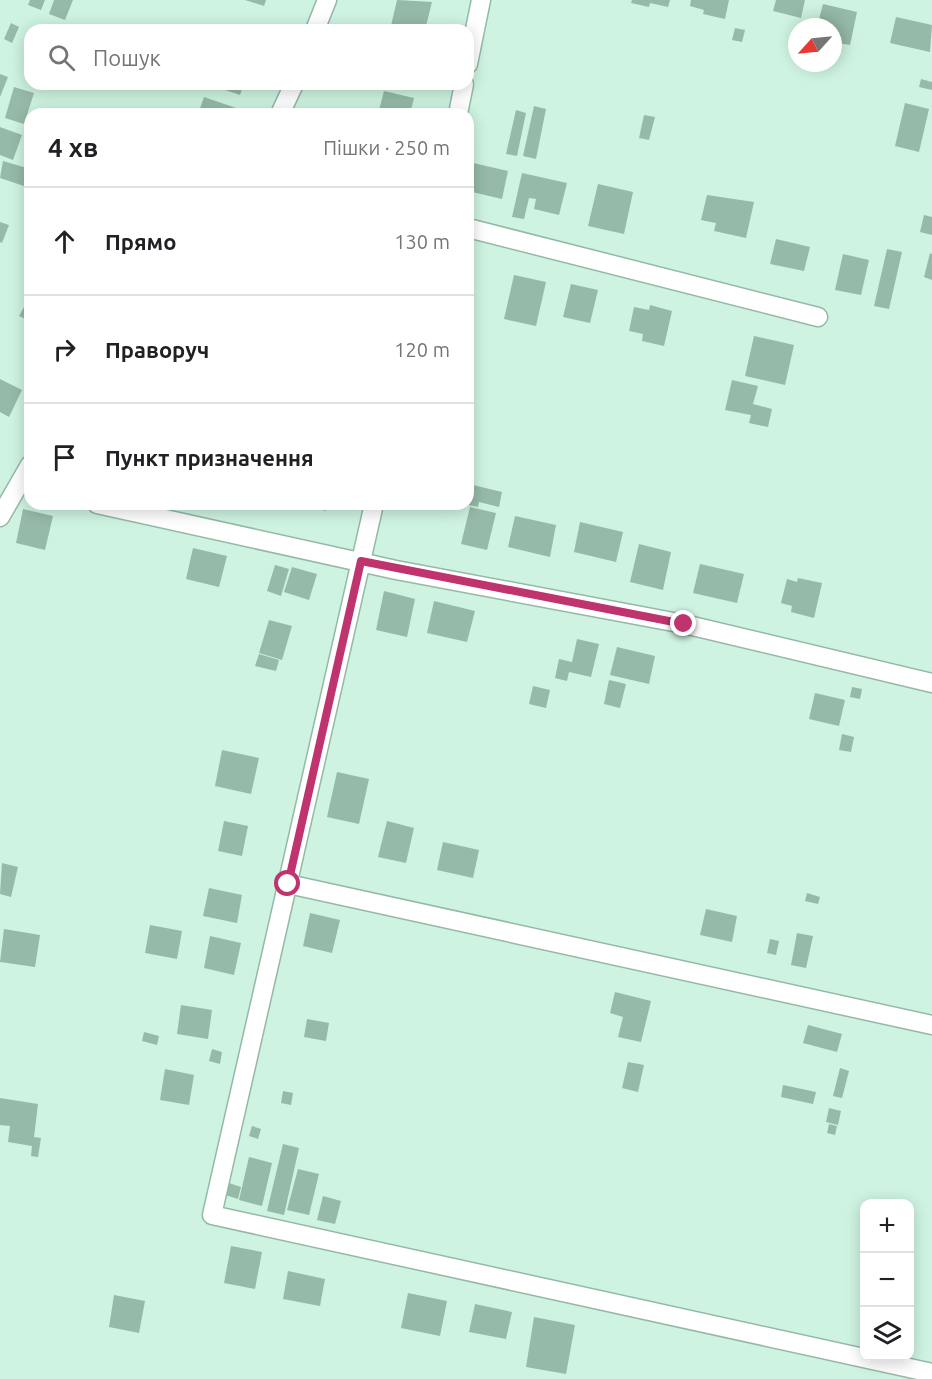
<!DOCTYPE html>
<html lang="uk">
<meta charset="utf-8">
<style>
:root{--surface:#fff;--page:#f6f6f6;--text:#202124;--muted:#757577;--line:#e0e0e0}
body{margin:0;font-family:Ubuntu,sans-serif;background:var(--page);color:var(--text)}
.controls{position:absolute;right:18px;bottom:18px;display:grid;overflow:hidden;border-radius:12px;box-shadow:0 3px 15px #0003}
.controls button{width:54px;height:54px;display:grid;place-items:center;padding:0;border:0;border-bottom:2px solid var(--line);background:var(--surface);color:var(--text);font:30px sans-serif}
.compass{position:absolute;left:788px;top:18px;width:54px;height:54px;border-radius:50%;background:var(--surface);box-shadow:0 3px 15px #0003;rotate:243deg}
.stop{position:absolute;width:18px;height:18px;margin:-14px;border:4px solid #bf346e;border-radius:50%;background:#fff}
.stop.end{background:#bf346e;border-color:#fff;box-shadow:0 2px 6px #0008}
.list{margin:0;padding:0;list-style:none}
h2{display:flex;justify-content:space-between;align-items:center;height:78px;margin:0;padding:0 24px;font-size:26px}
h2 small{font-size:20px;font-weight:400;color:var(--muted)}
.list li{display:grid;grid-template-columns:39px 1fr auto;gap:18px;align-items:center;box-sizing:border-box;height:108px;padding:0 24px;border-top:2px solid var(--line)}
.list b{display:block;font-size:22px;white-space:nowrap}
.list em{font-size:20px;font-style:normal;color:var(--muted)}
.icon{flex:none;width:33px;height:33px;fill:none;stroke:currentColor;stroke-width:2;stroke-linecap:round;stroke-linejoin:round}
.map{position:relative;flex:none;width:932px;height:1379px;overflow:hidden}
.search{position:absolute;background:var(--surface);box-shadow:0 3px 15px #0003;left:24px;top:24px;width:450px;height:66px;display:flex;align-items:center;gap:15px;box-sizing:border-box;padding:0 21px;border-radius:18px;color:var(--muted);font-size:22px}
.panel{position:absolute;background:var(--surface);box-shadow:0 3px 15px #0003;left:24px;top:108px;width:450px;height:402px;border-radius:18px}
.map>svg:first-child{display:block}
.building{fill:#96baa8}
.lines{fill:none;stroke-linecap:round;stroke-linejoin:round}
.street-casing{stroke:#95b8a7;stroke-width:21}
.street{stroke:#fff;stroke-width:18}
.route{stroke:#bf346e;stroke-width:8}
</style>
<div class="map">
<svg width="932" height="1379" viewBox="0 0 932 1379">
<rect width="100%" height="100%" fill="#cef3e1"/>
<g class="building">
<polygon points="30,0 45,0 41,10 28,5"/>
<polygon points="54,0 73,0 65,20 49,14"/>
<polygon points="245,0 266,0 264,6"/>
<polygon points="397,0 432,2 425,30 390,30"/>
<polygon points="632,0 670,0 668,7 650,3 649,7 631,3"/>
<polygon points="691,0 729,0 725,19 703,14 704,10 690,6"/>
<polygon points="776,0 805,0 801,18 773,11"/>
<polygon points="823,4 857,12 850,45 833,42 833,27 817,27"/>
<polygon points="896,17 932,25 930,52 890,43"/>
<polygon points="11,23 19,27 12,43 4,39"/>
<polygon points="735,28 745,30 742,42 732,40"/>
<polygon points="0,74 8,77 0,97"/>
<polygon points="921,79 932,82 932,90 919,87"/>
<polygon points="217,84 244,84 240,95 216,87"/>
<polygon points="14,87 34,93 24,124 5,118"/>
<polygon points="384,91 414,98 410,114 378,114"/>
<polygon points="204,97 239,109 237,114 198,114"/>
<polygon points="905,103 929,109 919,152 895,146"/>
<polygon points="534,106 546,109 536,159 523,156"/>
<polygon points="516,110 526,113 517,156 506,154"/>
<polygon points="644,115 655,117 649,140 639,138"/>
<polygon points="0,127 22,135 13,160 0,155"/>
<polygon points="3,161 30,169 30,188 0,178"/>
<polygon points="469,162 508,171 502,199 468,191"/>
<polygon points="522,173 567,183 559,215 534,209 536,199 529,198 524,219 512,217"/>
<polygon points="598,184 633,192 624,234 588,226"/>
<polygon points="707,195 754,202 746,238 714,231 716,223 701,220"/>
<polygon points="924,215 932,217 932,235 920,232"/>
<polygon points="0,222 9,225 2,243 0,242"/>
<polygon points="776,239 810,247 804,271 770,264"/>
<polygon points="887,249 902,252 889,309 874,306"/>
<polygon points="930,253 932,254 932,280 924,277"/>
<polygon points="843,254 869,260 861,295 835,290"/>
<polygon points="514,275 546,282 536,326 504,319"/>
<polygon points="571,284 598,290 590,323 563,317"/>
<polygon points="30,296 30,321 19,316"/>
<polygon points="650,305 672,311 664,346 642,341 643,334 629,331 634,307 649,310"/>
<polygon points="754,336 794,345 785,385 745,376"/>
<polygon points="0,379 22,390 9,417 0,412"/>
<polygon points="732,380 758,386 753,404 772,409 768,427 749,423 751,415 725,410"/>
<polygon points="473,485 502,492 499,507 479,502 478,507 468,505"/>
<polygon points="299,504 328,504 326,511"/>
<polygon points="470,507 496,513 487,550 461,544"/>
<polygon points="23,509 53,516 45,550 16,543"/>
<polygon points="515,516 556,525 550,557 508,547"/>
<polygon points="580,522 623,532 616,562 574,552"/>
<polygon points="639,544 671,552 663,590 630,582"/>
<polygon points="193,548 227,556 219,587 186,579"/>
<polygon points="700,564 744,574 737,603 693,593"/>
<polygon points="275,565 289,569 281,596 267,591"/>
<polygon points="292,567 317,574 309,600 284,592"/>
<polygon points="798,578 822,583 814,618 791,612 792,606 781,603 787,579 797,582"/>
<polygon points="384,591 415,599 407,637 376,630"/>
<polygon points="434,601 475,611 467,642 427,633"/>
<polygon points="269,620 292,626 282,660 259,653"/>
<polygon points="577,639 599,644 591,677 569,672 567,681 555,678 559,659 572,662"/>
<polygon points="617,647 655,656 649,684 610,675"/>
<polygon points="259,654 279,660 276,671 255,666"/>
<polygon points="609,680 626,684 620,708 604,704"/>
<polygon points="533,686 550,690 546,708 529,704"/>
<polygon points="852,687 862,689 860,699 850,697"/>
<polygon points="815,693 845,700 839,726 809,719"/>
<polygon points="842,734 854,737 851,752 839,750"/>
<polygon points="222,750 259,758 251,794 215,786"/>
<polygon points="337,772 369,779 359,824 327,817"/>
<polygon points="224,821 248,826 242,856 218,851"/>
<polygon points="387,821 414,828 406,863 378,857"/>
<polygon points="443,842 479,850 473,878 437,870"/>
<polygon points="2,863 18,867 11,897 0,894"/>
<polygon points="209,888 242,895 237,923 203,916"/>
<polygon points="807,893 820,897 818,904 805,901"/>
<polygon points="706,909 737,916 732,942 700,935"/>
<polygon points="310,913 340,920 332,953 303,946"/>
<polygon points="150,925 182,931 177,959 145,953"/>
<polygon points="4,929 40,935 35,967 0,962"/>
<polygon points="797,933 813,936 806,968 791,965"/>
<polygon points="210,936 241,943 234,975 204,968"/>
<polygon points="770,939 779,941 776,955 767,953"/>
<polygon points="615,992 651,1001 641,1042 618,1037 623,1017 610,1013"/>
<polygon points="181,1005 212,1010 208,1039 177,1034"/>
<polygon points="307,1019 329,1023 326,1041 304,1037"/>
<polygon points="808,1025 842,1034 837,1052 803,1043"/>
<polygon points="144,1032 159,1036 157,1045 142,1041"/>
<polygon points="212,1049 222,1052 220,1064 209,1061"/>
<polygon points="628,1062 644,1065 638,1092 622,1088"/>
<polygon points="840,1068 849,1071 842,1098 833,1096"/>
<polygon points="165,1069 194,1075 189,1105 160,1100"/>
<polygon points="783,1085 816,1092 813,1104 781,1097"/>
<polygon points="283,1091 293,1093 291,1105 281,1103"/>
<polygon points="0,1098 38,1104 34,1137 41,1138 38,1157 31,1156 32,1146 8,1142 10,1126 0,1125"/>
<polygon points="829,1108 841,1111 838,1125 826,1122"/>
<polygon points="829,1124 837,1126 835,1135 827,1133"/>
<polygon points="252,1126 261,1129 258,1139 249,1136"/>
<polygon points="283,1144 299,1148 284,1215 267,1211"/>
<polygon points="249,1157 272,1163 262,1206 239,1200"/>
<polygon points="298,1169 319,1174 309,1215 287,1210"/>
<polygon points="226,1182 241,1187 238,1199 222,1194"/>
<polygon points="323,1196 341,1201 335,1224 317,1220"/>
<polygon points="231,1246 262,1252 255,1289 224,1283"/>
<polygon points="288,1271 325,1279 320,1306 283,1299"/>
<polygon points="408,1293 447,1301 440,1336 401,1328"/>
<polygon points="114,1295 145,1301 139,1333 109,1327"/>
<polygon points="475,1304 512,1312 506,1339 469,1332"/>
<polygon points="534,1317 575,1325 566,1374 526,1367"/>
</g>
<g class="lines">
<g class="street-casing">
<g id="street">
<polyline points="315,30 327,0"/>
<polyline points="468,64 481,0"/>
<polyline points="280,114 294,84"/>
<polyline points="458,114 464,84"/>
<polyline points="468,228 818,317"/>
<polyline points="97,504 396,570 684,624 932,683"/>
<polyline points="374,504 212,1215 932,1373"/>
<polyline points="0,517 30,465"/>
<polyline points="288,884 932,1025"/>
</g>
</g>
<use href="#street" class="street"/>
</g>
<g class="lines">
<polyline class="route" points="288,884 361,561 684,624"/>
</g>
</svg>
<div class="controls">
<button>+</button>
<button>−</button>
<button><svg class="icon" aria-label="layers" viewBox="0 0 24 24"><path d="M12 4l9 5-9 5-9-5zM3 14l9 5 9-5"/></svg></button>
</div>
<svg class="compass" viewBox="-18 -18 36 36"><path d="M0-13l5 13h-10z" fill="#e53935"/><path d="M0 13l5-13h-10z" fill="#757577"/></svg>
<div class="stop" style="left:288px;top:884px"></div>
<div class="stop end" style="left:684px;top:624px"></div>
<div class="search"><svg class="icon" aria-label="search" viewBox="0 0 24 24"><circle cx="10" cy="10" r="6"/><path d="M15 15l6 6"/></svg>Пошук</div>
<section class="panel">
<h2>4 хв<small>Пішки · 250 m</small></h2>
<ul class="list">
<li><svg class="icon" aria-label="ahead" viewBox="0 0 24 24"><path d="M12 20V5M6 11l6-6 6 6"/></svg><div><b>Прямо</b></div><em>130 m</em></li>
<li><svg class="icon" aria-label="right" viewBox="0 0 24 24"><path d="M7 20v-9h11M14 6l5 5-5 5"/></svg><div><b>Праворуч</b></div><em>120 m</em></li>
<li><svg class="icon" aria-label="arrive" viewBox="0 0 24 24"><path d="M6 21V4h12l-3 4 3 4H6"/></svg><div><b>Пункт призначення</b></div></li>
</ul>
</section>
</div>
